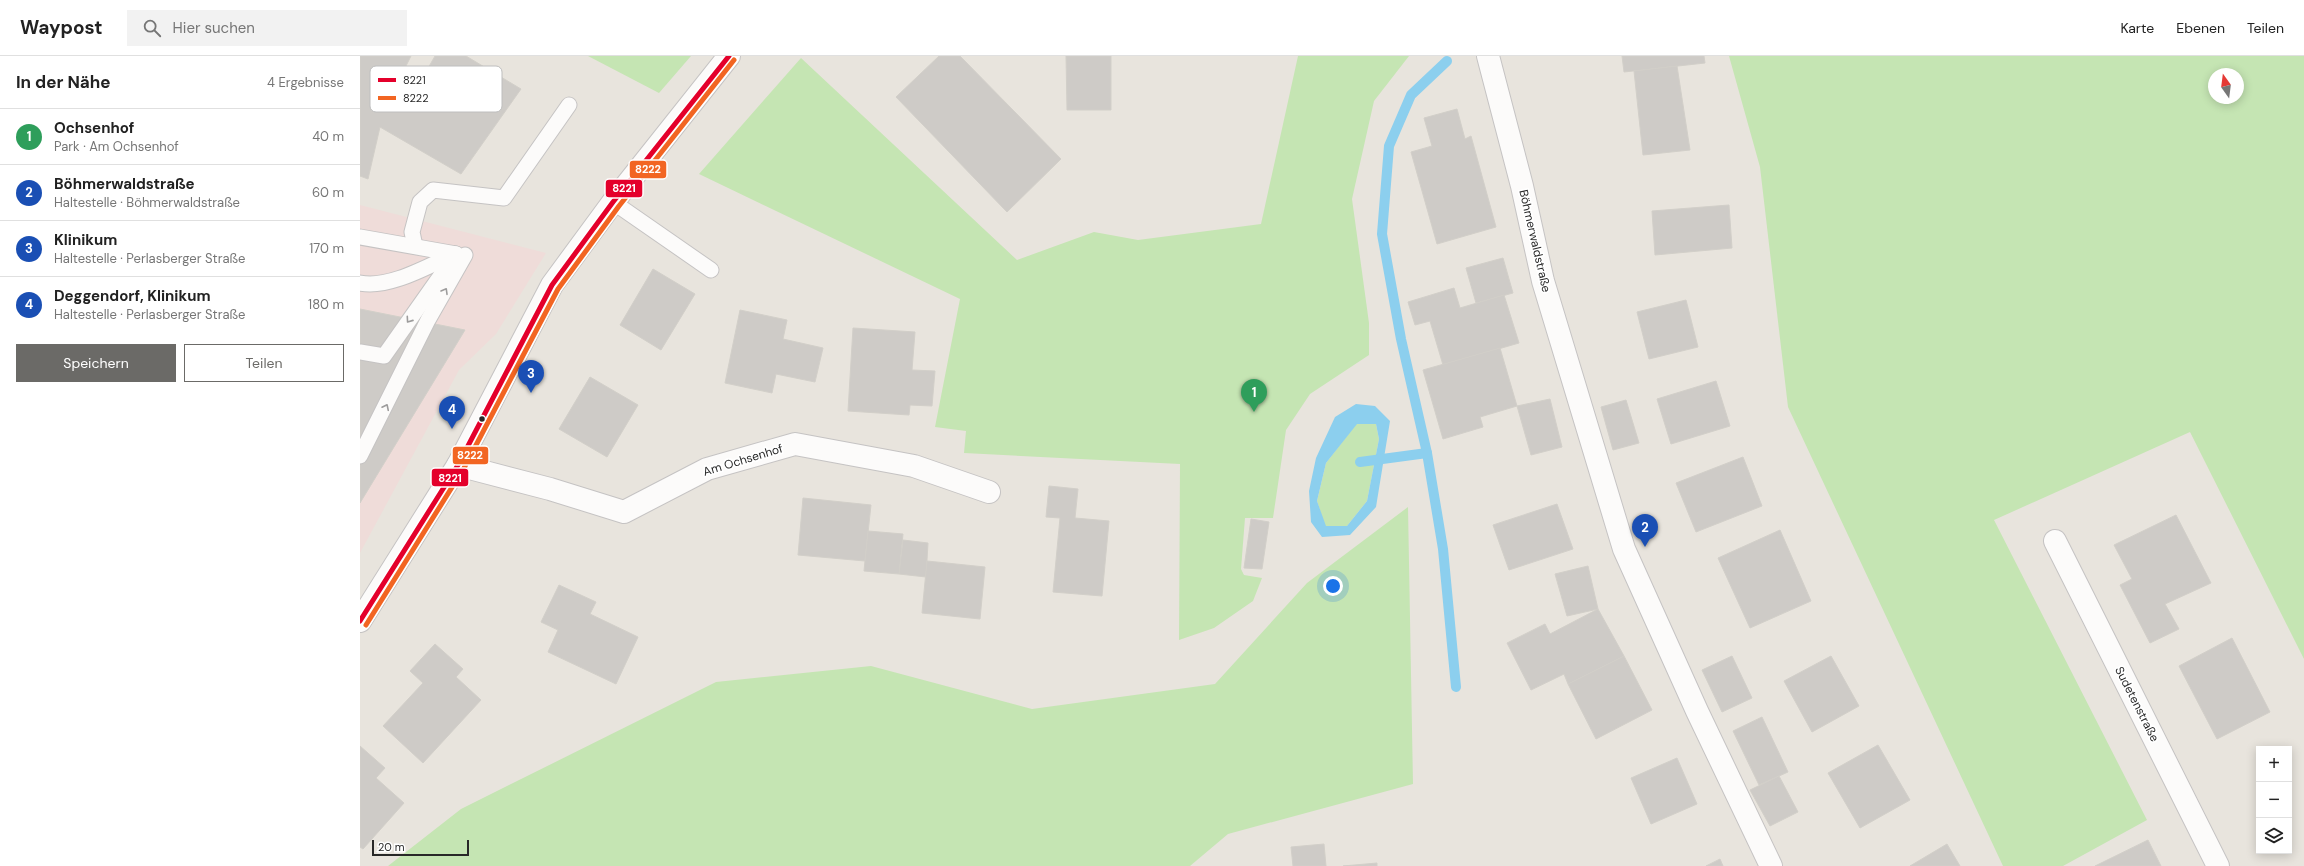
<!DOCTYPE html>
<html lang="de">
<meta charset="utf-8">
<style>
:root{--surface:#fff;--page:#f2f2f2;--text:#222;--muted:#767676;--line:#e0e0e0;--accent:#6b6a67}
body{margin:0;font-family:"DM Sans",sans-serif;background:var(--page);color:var(--text)}
.controls{position:absolute;right:12px;bottom:12px;display:grid;overflow:hidden;border-radius:0px;box-shadow:0 2px 10px #0003}
.controls button{width:36px;height:36px;display:grid;place-items:center;padding:0;border:0;border-bottom:1px solid var(--line);background:var(--surface);color:var(--text);font:20px sans-serif}
.compass{position:absolute;left:1848px;top:12px;width:36px;height:36px;border-radius:50%;background:var(--surface);box-shadow:0 2px 10px #0003;rotate:346deg}
.scale{position:absolute;left:12px;bottom:10px;width:97px;box-sizing:border-box;padding-left:4px;border:2px solid #282828;border-top:0;font-size:11px;line-height:14px;white-space:nowrap;color:#282828;-webkit-text-stroke:3px #fff;paint-order:stroke}
.you{position:absolute;left:973px;top:530px;width:14px;height:14px;margin:-10px;border:3px solid #fff;border-radius:50%;background:#1a73e8;box-shadow:0 0 0 6px #1a73e833}
.badge{display:grid;place-items:center;width:26px;height:26px;border-radius:50%;background:var(--accent);color:#fff;font-size:13px;font-weight:700}
.pin{position:absolute;translate:-50% -33px;filter:drop-shadow(0 1px 2px #0008)}
.pin::after{content:'';position:absolute;top:21px;width:14px;height:12px;background:inherit;clip-path:polygon(0 0,100% 0,50% 100%)}
.list{margin:0;padding:0;list-style:none}
h2{display:flex;justify-content:space-between;align-items:center;height:52px;margin:0;padding:0 16px;font-size:17px}
h2 small{font-size:13px;font-weight:400;color:var(--muted)}
.list li{display:grid;grid-template-columns:26px 1fr auto;gap:12px;align-items:center;box-sizing:border-box;height:56px;padding:0 16px;border-top:1px solid var(--line)}
.list b{display:block;font-size:15px;white-space:nowrap}
.list p{margin:0;font-size:13px;white-space:nowrap;color:var(--muted)}
.list em{font-size:13px;font-style:normal;color:var(--muted)}
.actions{display:flex;gap:8px;padding:12px 16px}
.actions a{flex:1;padding:9px 0;border:1px solid var(--accent);border-radius:0px;text-align:center;font-size:14px;color:var(--accent)}
.actions .main{background:var(--accent);color:#fff}
.icon{flex:none;width:22px;height:22px;fill:none;stroke:currentColor;stroke-width:2;stroke-linecap:round;stroke-linejoin:round}
.map{position:relative;flex:none;width:1944px;height:810px;overflow:hidden}
header{display:flex;align-items:center;gap:24px;box-sizing:border-box;height:56px;padding:0 20px;background:var(--surface);border-bottom:1px solid var(--line)}
header strong{font-size:19px}
nav{display:flex;gap:22px;margin-inline-start:auto;font-size:14px}
.search{width:280px;height:36px;background:var(--page);display:flex;align-items:center;gap:10px;box-sizing:border-box;padding:0 14px;border-radius:0px;color:var(--muted);font-size:15px}
main{display:flex}
aside{flex:1;background:var(--surface)}
.map>svg:first-child{display:block}
.medical{fill:#efdcd9}
.green{fill:#c5e5b3;fill-rule:evenodd}
.water{fill:#8ccfee;fill-rule:evenodd}
.lines{fill:none;stroke-linecap:round;stroke-linejoin:round}
.stream{stroke:#8ccfee;stroke-width:10}
.building{fill:#cecbc7;stroke:#d2cfc9}
.lane-casing{stroke:#c5c3c3;stroke-width:17}
.street-casing{stroke:#c5c3c3;stroke-width:24}
.secondary-casing{stroke:#c5c3c3;stroke-width:24}
.lane{stroke:#fcfbfa;stroke-width:15}
.street{stroke:#fcfbfa;stroke-width:22}
.secondary{stroke:#fcfbfa;stroke-width:22}
.bus-1-casing{stroke:#fff;stroke-width:8}
.bus-2-casing{stroke:#fff;stroke-width:8}
.bus-1{stroke:#e4002b;stroke-width:5}
.bus-2{stroke:#f26522;stroke-width:5}
.oneway{stroke:#9d9c9c}
.bus-dot{fill:#282828;stroke:#fff;stroke-width:1.5}
.labels{text-anchor:middle;dominant-baseline:central;stroke-width:3.5;stroke-linejoin:round;paint-order:stroke}
.street-label{font-size:12px;fill:#282828;stroke:#fff}
.key{fill:#fff;stroke:#bebebe;stroke-width:1}
.key-label{font-size:11px;fill:#282828}
.line-badge{stroke:#fff;stroke-width:1.5}
.badge-label{font-size:11px;text-anchor:middle;font-weight:bold;fill:#fff}
</style>
<header>
<strong>Waypost</strong>
<div class="search"><svg class="icon" aria-label="search" viewBox="0 0 24 24"><circle cx="10" cy="10" r="6"/><path d="M15 15l6 6"/></svg>Hier suchen</div>
<nav><a>Karte</a><a>Ebenen</a><a>Teilen</a></nav>
</header>
<main>
<aside>
<h2>In der Nähe<small>4 Ergebnisse</small></h2>
<ul class="list">
<li><span class="badge" style="background:#2e9e5b">1</span><div><b>Ochsenhof</b><p>Park · Am Ochsenhof</p></div><em>40 m</em></li>
<li><span class="badge" style="background:#1a4fb4">2</span><div><b>Böhmerwaldstraße</b><p>Haltestelle · Böhmerwaldstraße</p></div><em>60 m</em></li>
<li><span class="badge" style="background:#1a4fb4">3</span><div><b>Klinikum</b><p>Haltestelle · Perlasberger Straße</p></div><em>170 m</em></li>
<li><span class="badge" style="background:#1a4fb4">4</span><div><b>Deggendorf, Klinikum</b><p>Haltestelle · Perlasberger Straße</p></div><em>180 m</em></li>
</ul>
<div class="actions"><a class="main">Speichern</a><a>Teilen</a></div>
</aside>
<div class="map">
<svg width="1944" height="810" viewBox="0 0 1944 810">
<rect width="100%" height="100%" fill="#e8e4dd"/>
<polygon class="medical" points="0,149 186,197 136,278 99,314 0,497"/>
<g class="green">
<polygon points="228,0 331,0 299,37"/>
<polygon points="938,0 1049,0 1014,45 992,143 1009,267 1009,299 950,338 926,374 913,462 885,462 881,513 884,519 902,522 893,545 854,572 819,584 820,408 604,397 606,375 575,371 600,243 339,118 441,2 657,204 734,176 778,184 901,168"/>
<path d="M1369 0H1944V603L1830 376 1634 464 1787 764 1703 810H1643L1428 351 1400 111ZM1854 18H1878V42H1854Z"/>
<polygon points="997,367 1016,368 1019,383 1007,445 987,470 965,470 957,445 966,407"/>
<polygon points="1048,451 1053,728 868,778 830,810 28,810 101,753 356,626 511,610 672,653 855,628 947,527"/>
</g>
<path class="water" d="M996 348 1015 350 1030 365 1016 451 990 479 962 481 951 466 949 435 956 402 975 361ZM997 368H1016L1019 383 1007 445 987 470H966L957 445 966 407Z"/>
<g class="lines">
<g class="stream">
<polyline points="1087,5 1051,39 1029,90 1022,178 1041,283 1067,397 1083,493 1096,631"/>
<polyline points="1000,406 1067,397"/>
</g>
</g>
<g class="building">
<polygon points="0,0 51,0 46,10 63,21 75,0 106,0 161,33 101,118 20,71 8,123 0,120"/>
<polygon points="579,0 600,0 701,103 647,156 536,41"/>
<polygon points="706,0 751,0 751,54 707,54"/>
<polygon points="1262,0 1344,0 1345,7 1264,16"/>
<polygon points="1317,10 1330,94 1283,99 1274,15"/>
<polygon points="1097,53 1105,83 1111,80 1136,171 1077,188 1051,96 1072,90 1064,62"/>
<polygon points="1369,149 1372,192 1295,199 1292,155"/>
<polygon points="1143,202 1153,237 1116,247 1106,212"/>
<polygon points="293,213 335,238 301,294 260,269"/>
<polygon points="1094,232 1100,252 1144,239 1159,287 1083,309 1070,265 1055,269 1048,246"/>
<polygon points="1326,244 1338,291 1289,303 1277,256"/>
<polygon points="0,253 105,274 0,447"/>
<polygon points="380,254 427,264 423,283 463,292 455,326 416,318 412,337 365,327"/>
<polygon points="493,272 555,276 552,314 575,315 572,350 550,349 549,359 488,355"/>
<polygon points="1140,292 1157,350 1120,361 1123,371 1083,383 1063,314"/>
<polygon points="230,321 278,349 247,401 199,373"/>
<polygon points="1356,325 1370,370 1311,388 1297,343"/>
<polygon points="1190,343 1202,391 1171,399 1157,350"/>
<polygon points="1266,344 1279,387 1253,394 1241,351"/>
<polygon points="1383,401 1402,450 1336,476 1316,427"/>
<polygon points="689,430 718,433 715,462 749,465 742,540 693,536 700,462 686,461"/>
<polygon points="443,442 511,449 505,505 438,499"/>
<polygon points="1197,448 1213,493 1149,514 1133,469"/>
<polygon points="1816,459 1851,527 1805,548 1819,573 1790,587 1760,529 1772,523 1754,489"/>
<polygon points="891,463 909,466 902,513 884,512"/>
<polygon points="1420,474 1451,545 1390,572 1358,502"/>
<polygon points="508,475 543,478 539,518 504,515"/>
<polygon points="543,484 568,487 566,521 539,518"/>
<polygon points="567,505 625,511 620,563 562,557"/>
<polygon points="1228,510 1238,553 1207,560 1195,518"/>
<polygon points="199,529 236,546 230,558 278,581 256,628 188,596 198,574 181,566"/>
<polygon points="1238,553 1264,600 1208,628 1204,618 1171,634 1147,587 1185,568 1190,578"/>
<polygon points="1872,582 1910,656 1857,683 1819,610"/>
<polygon points="75,588 103,613 96,621 121,644 63,707 23,670 63,627 50,615"/>
<polygon points="1264,600 1292,654 1236,683 1208,628"/>
<polygon points="1372,600 1392,642 1362,656 1342,614"/>
<polygon points="1471,600 1499,650 1452,676 1424,625"/>
<polygon points="1402,661 1428,716 1399,729 1373,675"/>
<polygon points="1518,689 1550,744 1500,772 1468,717"/>
<polygon points="0,690 25,712 16,722 44,747 3,793 0,791"/>
<polygon points="1317,702 1337,748 1291,768 1271,722"/>
<polygon points="1419,720 1438,756 1410,770 1390,734"/>
<polygon points="1788,784 1801,810 1735,810"/>
<polygon points="964,788 966,810 933,810 931,791"/>
<polygon points="1587,788 1600,810 1550,810"/>
<polygon points="1360,803 1363,810 1346,810"/>
<polygon points="1017,807 1017,810 983,810"/>
</g>
<g class="lines">
<g class="lane-casing">
<g id="lane">
<polyline points="253,146 351,214"/>
<polyline points="0,181 96,198"/>
<polyline points="55,190 52,176 60,146 73,134 144,142 209,49"/>
<path d="M0 227C29 233 68 210 95 198"/>
<polyline points="0,296 24,300 96,198"/>
<polyline points="0,400 68,264 105,199"/>
</g>
</g>
<g class="street-casing">
<g id="street">
<polyline points="1128,0 1162,130 1183,225 1264,493 1337,655 1411,810"/>
<polyline points="98,409 190,433 264,456 347,413 435,388 554,410 629,436"/>
<polyline points="1695,485 1858,810"/>
</g>
</g>
<g class="secondary-casing">
<polyline id="secondary" points="0,565 98,409 192,229 253,146 369,0"/>
</g>
<use href="#lane" class="lane"/>
<use href="#street" class="street"/>
<use href="#secondary" class="secondary"/>
<g class="bus-1-casing">
<polyline id="bus-1" points="0,565 98,409 192,229 253,146 369,0"/>
</g>
<g class="bus-2-casing">
<polyline id="bus-2" points="6,569 104,412 198,233 259,150 374,4"/>
</g>
<use href="#bus-1" class="bus-1"/>
<use href="#bus-2" class="bus-2"/>
</g>
<defs><path id="oneway-chevron" d="M-2-3.5L2.5 0L-2 3.5" fill="none" stroke-width="1.6" stroke-linecap="round" stroke-linejoin="round"/></defs>
<g class="oneway">
<use href="#oneway-chevron" transform="translate(85 235) rotate(-60)"/>
<use href="#oneway-chevron" transform="translate(49 264) rotate(125)"/>
<use href="#oneway-chevron" transform="translate(26 351) rotate(-64)"/>
</g>
<circle class="bus-dot" cx="122" cy="363" r="3.5"/>
<g class="labels">
<g class="street-label">
<text transform="translate(1175 185) rotate(77)">Böhmerwaldstraße</text>
<text transform="translate(383 404) rotate(-17)">Am Ochsenhof</text>
<text transform="translate(1777 648) rotate(63)">Sudetenstraße</text>
</g>
</g>
<rect x="10" y="10" width="132" height="46" rx="6" class="key"/>
<rect x="18" y="22" width="18" height="4" fill="#e4002b"/>
<rect x="18" y="40" width="18" height="4" fill="#f26522"/>
<g class="key-label">
<text x="43" y="28">8221</text>
<text x="43" y="46">8222</text>
</g>
<g class="line-badge">
<rect x="269" y="104" width="38" height="19" rx="4" fill="#f26522"/>
<rect x="245" y="123" width="38" height="19" rx="4" fill="#e4002b"/>
<rect x="92" y="390" width="37" height="19" rx="4" fill="#f26522"/>
<rect x="71" y="412" width="38" height="19" rx="4" fill="#e4002b"/>
</g>
<g class="badge-label">
<text x="288" y="117">8222</text>
<text x="264" y="136">8221</text>
<text x="110" y="403">8222</text>
<text x="90" y="426">8221</text>
</g>
</svg>
<div class="controls">
<button>+</button>
<button>−</button>
<button><svg class="icon" aria-label="layers" viewBox="0 0 24 24"><path d="M12 4l9 5-9 5-9-5zM3 14l9 5 9-5"/></svg></button>
</div>
<svg class="compass" viewBox="-18 -18 36 36"><path d="M0-13l5 13h-10z" fill="#e53935"/><path d="M0 13l5-13h-10z" fill="#767676"/></svg>
<div class="scale">20 m</div>
<div class="you"></div>
<div class="pin badge" style="left:894px;top:356px;background:#2e9e5b">1</div>
<div class="pin badge" style="left:1285px;top:491px;background:#1a4fb4">2</div>
<div class="pin badge" style="left:171px;top:337px;background:#1a4fb4">3</div>
<div class="pin badge" style="left:92px;top:373px;background:#1a4fb4">4</div>
</div>
</main>
